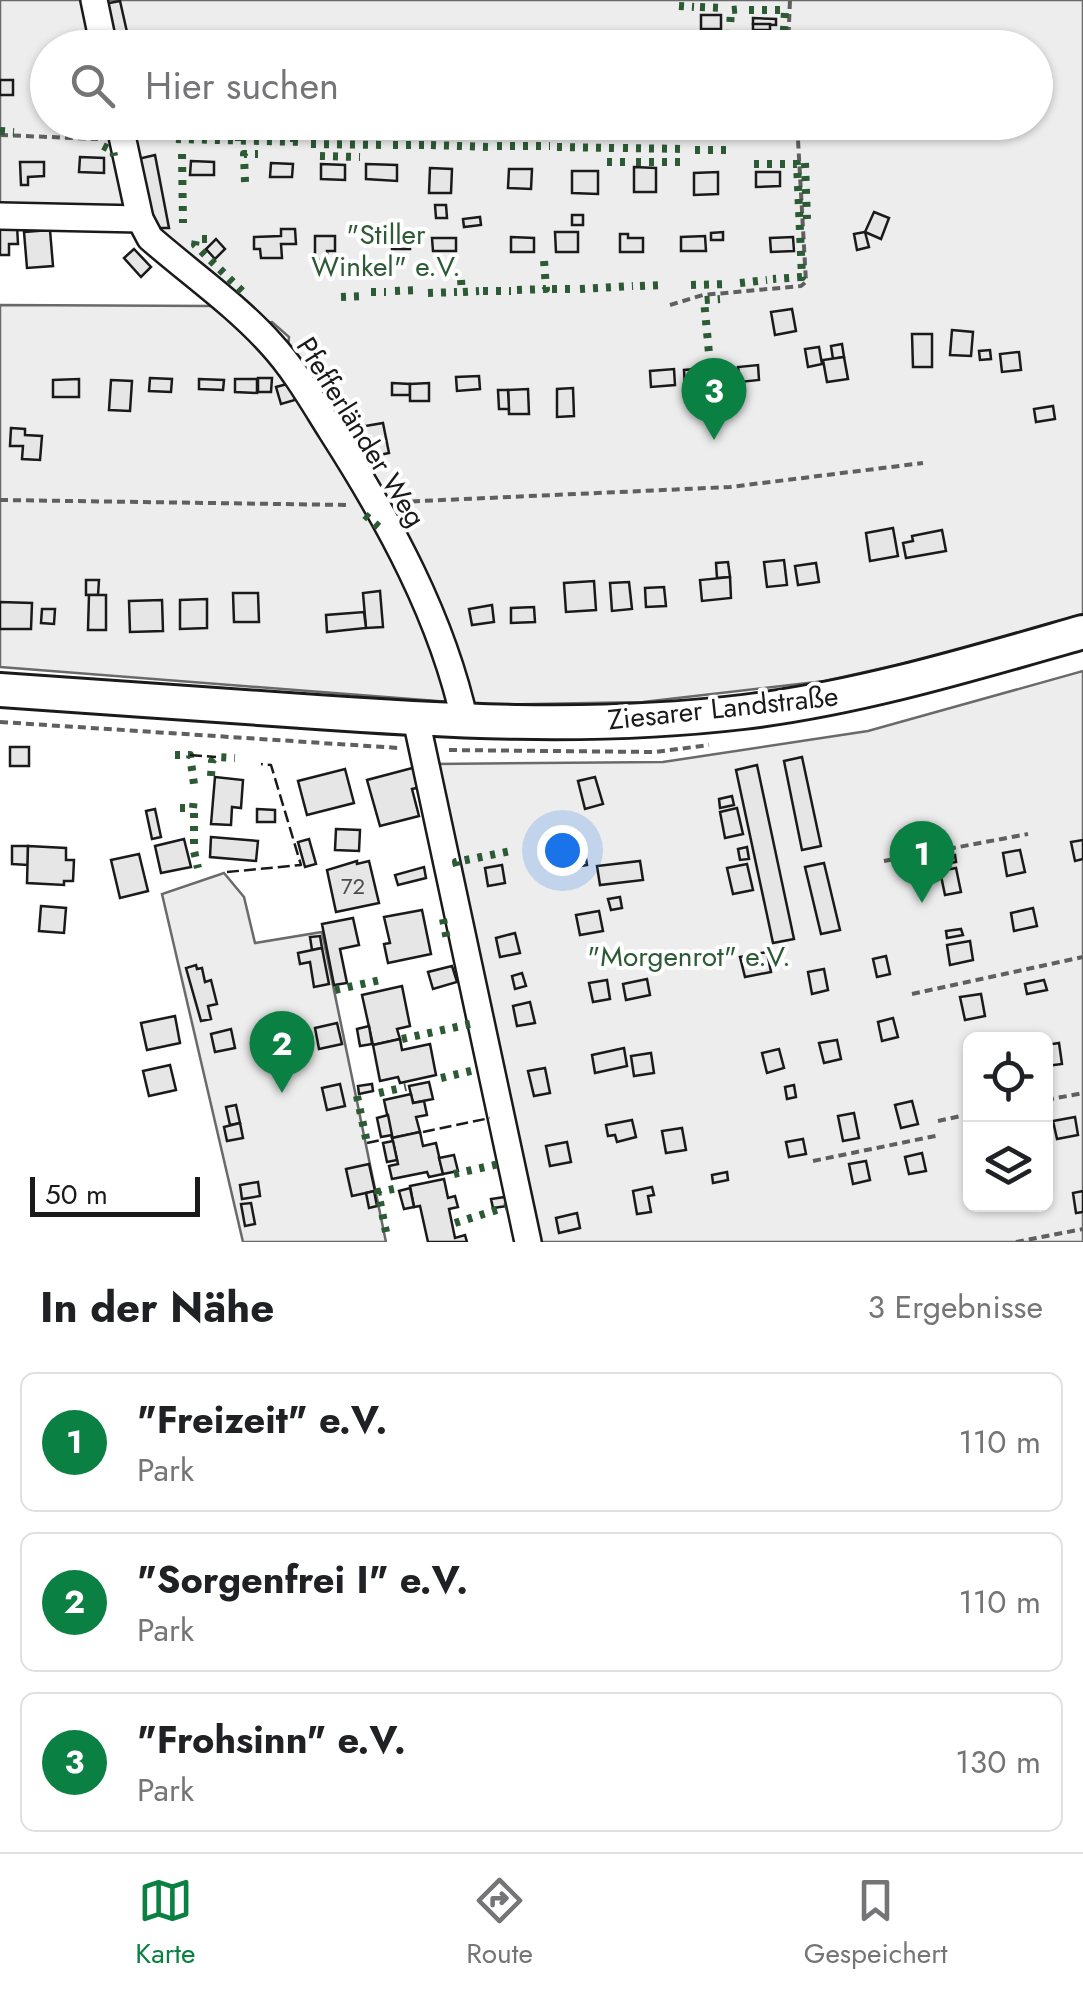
<!DOCTYPE html>
<html lang="de">
<meta charset="utf-8">
<style>
:root{--surface:#fff;--page:#f6f6f6;--text:#202124;--muted:#757577;--line:#e0e0e0;--accent:#0b8043}
body{margin:0;font-family:Jost,sans-serif;background:var(--page);color:var(--text)}
.controls{position:absolute;right:30px;bottom:30px;display:grid;overflow:hidden;border-radius:15px;box-shadow:0 2px 8px #0004}
.controls button{width:90px;height:90px;display:grid;place-items:center;padding:0;border:0;border-bottom:2px solid var(--line);background:var(--surface);color:var(--text);font:50px sans-serif}
.scale{position:absolute;left:30px;bottom:25px;width:170px;box-sizing:border-box;padding-left:10px;border:5px solid #1a1a1a;border-top:0;font-size:28px;line-height:35px;white-space:nowrap;color:#1a1a1a;-webkit-text-stroke:8px #fff;paint-order:stroke}
.you{position:absolute;left:562px;top:850px;width:35px;height:35px;margin:-25px;border:8px solid #fff;border-radius:50%;background:#1a73e8;box-shadow:0 0 0 15px #1a73e833}
.badge{display:grid;place-items:center;width:65px;height:65px;border-radius:50%;background:var(--accent);color:#fff;font-size:32px;font-weight:700}
.pin{position:absolute;translate:-50% -82px;filter:drop-shadow(0 2px 5px #0008)}
.pin::after{content:'';position:absolute;top:52px;width:35px;height:30px;background:inherit;clip-path:polygon(0 0,100% 0,50% 100%)}
.list{margin:0;padding:0;list-style:none}
h2{display:flex;justify-content:space-between;align-items:center;height:130px;margin:0;padding:0 40px;font-size:42px}
h2 small{font-size:32px;font-weight:400;color:var(--muted)}
.list li{display:grid;grid-template-columns:65px 1fr auto;gap:30px;align-items:center;box-sizing:border-box;height:140px;margin:0 20px 20px;padding:0 20px;border:2px solid var(--line);border-radius:15px}
.list b{display:block;font-size:38px;white-space:nowrap}
.list p{margin:0;font-size:32px;white-space:nowrap;color:var(--muted)}
.list em{font-size:32px;font-style:normal;color:var(--muted)}
.icon{flex:none;width:55px;height:55px;fill:none;stroke:currentColor;stroke-width:2;stroke-linecap:round;stroke-linejoin:round}
.map{position:relative;flex:none;width:1083px;height:1242px;overflow:hidden}
.search{position:absolute;background:var(--surface);box-shadow:0 2px 8px #0004;left:30px;right:30px;top:30px;height:110px;display:flex;align-items:center;gap:25px;box-sizing:border-box;padding:0 35px;border-radius:55px;color:var(--muted);font-size:38px}
.sheet{height:610px;background:var(--surface)}
nav{display:flex;justify-content:space-around;align-items:center;box-sizing:border-box;height:140px;border-top:2px solid var(--line);background:var(--surface);font-size:28px;color:var(--muted)}
nav a{display:grid;justify-items:center;gap:5px}
nav .on{color:var(--accent)}
.map>svg:first-child{display:block}
.built{fill:#ededed;stroke:#6a6a6a;stroke-width:2.5;fill-rule:evenodd}
.building{fill:#e6e6e6;stroke:#1a1a1a;stroke-width:2.5}
.lines{fill:none;stroke-linecap:round;stroke-linejoin:round}
.minor-casing{stroke:#1a1a1a;stroke-width:30}
.major-casing{stroke:#1a1a1a;stroke-width:38}
.path{stroke:#5f5f5f;stroke-width:4;stroke-dasharray:8 5;stroke-linecap:butt}
.minor{stroke:#fff;stroke-width:25}
.major{stroke:#fff;stroke-width:32}
.hedge{stroke:#2b5a34;stroke-width:8;stroke-dasharray:5 8;stroke-linecap:butt}
.fence{stroke:#1a1a1a;stroke-width:2.5;stroke-dasharray:12 5;stroke-linecap:butt}
.labels{text-anchor:middle;dominant-baseline:central;stroke-width:8;stroke-linejoin:round;paint-order:stroke}
.number-label{font-size:22px;fill:#4d4d4d}
.park-label{font-size:28px;fill:#2b5a34;stroke:#fff}
.street-label{font-size:28px;fill:#1a1a1a;stroke:#fff}
</style>
<div class="map">
<svg width="1083" height="1242" viewBox="0 0 1083 1242">
<rect width="100%" height="100%" fill="#fff"/>
<g class="built">
<polygon points="0,0 84,0 94,47 48,48 48,122 109,123 129,212 0,209"/>
<polygon points="103,0 1083,0 1083,614 945,654 825,681 643,702 475,705 453,640 390,514 400,508 397,498 382,498 288,346 289,337 272,322 265,323 153,228 129,123 1036,122 1036,48 113,47"/>
<polygon points="0,305 213,306 289,377 366,497 365,512 381,528 431,640 450,702 0,667"/>
<path d="M1083 671V1242H536L433 764 663 762 868 731ZM970 1040H1046V1204H970Z"/>
<polygon points="224,873 244,897 255,943 322,932 386,1242 243,1242 162,894"/>
</g>
<g class="building">
<polygon points="120,1 127,32 111,36 104,4"/>
<rect x="701" y="15" width="20" height="14"/>
<polygon points="753,18 776,19 776,25 753,24"/>
<rect x="753" y="24" width="17" height="6"/>
<polygon points="127,32 130,48 113,48 111,36"/>
<rect x="0" y="80" width="13" height="15"/>
<polygon points="129,122 146,122 149,135 133,138"/>
<polygon points="155,155 169,228 153,228 138,159"/>
<polygon points="80,157 104,158 104,173 79,172"/>
<polygon points="191,161 214,162 214,175 190,175"/>
<polygon points="20,162 44,162 44,176 28,177 28,185 21,185"/>
<polygon points="271,163 293,164 292,177 270,177"/>
<polygon points="321,164 345,165 345,180 321,179"/>
<polygon points="366,164 397,165 397,181 366,179"/>
<polygon points="634,167 656,168 656,192 634,192"/>
<polygon points="430,168 452,169 451,193 429,193"/>
<polygon points="509,169 532,169 531,189 508,188"/>
<polygon points="572,171 598,171 598,194 572,193"/>
<polygon points="718,172 718,194 694,195 694,173"/>
<polygon points="756,172 780,172 780,186 756,187"/>
<polygon points="435,205 446,205 447,218 436,218"/>
<polygon points="874,212 889,218 881,239 865,232"/>
<rect x="572" y="215" width="11" height="10"/>
<polygon points="480,217 481,225 464,227 463,219"/>
<polygon points="0,225 17,225 18,244 9,244 9,255 0,255"/>
<polygon points="281,229 295,229 296,244 281,244 282,258 261,258 260,249 254,249 254,237 281,236"/>
<polygon points="50,230 53,266 27,268 24,232"/>
<polygon points="555,232 578,232 578,252 556,252"/>
<polygon points="723,232 723,240 711,240 711,233"/>
<polygon points="865,232 869,247 857,250 854,234"/>
<polygon points="620,234 628,234 628,238 643,238 643,252 620,252"/>
<polygon points="315,236 335,236 335,251 327,251 328,260 315,260"/>
<polygon points="705,236 706,251 681,251 681,237"/>
<rect x="392" y="237" width="18" height="12"/>
<polygon points="511,237 534,238 534,252 511,252"/>
<polygon points="793,237 794,251 771,252 770,238"/>
<polygon points="432,238 456,238 456,251 433,251"/>
<polygon points="216,239 225,249 215,259 206,249"/>
<polygon points="134,249 151,267 141,277 124,258"/>
<polygon points="792,309 796,331 775,335 771,312"/>
<polygon points="952,330 973,332 971,356 950,355"/>
<polygon points="912,334 932,334 932,367 913,367"/>
<polygon points="842,344 844,357 833,359 831,346"/>
<polygon points="819,347 822,364 808,367 805,349"/>
<polygon points="990,350 991,359 980,360 979,351"/>
<polygon points="1019,352 1021,370 1002,372 1000,354"/>
<polygon points="844,357 848,379 827,382 823,360"/>
<polygon points="758,365 759,380 740,382 738,367"/>
<polygon points="707,368 709,387 685,388 684,370"/>
<polygon points="674,369 675,385 651,387 650,371"/>
<polygon points="479,376 480,389 457,391 456,377"/>
<polygon points="150,378 172,379 171,392 149,391"/>
<polygon points="258,378 272,378 271,392 258,392"/>
<polygon points="79,379 79,397 53,397 53,380"/>
<polygon points="199,379 224,380 223,390 199,389"/>
<polygon points="235,379 257,379 257,393 235,392"/>
<polygon points="111,380 132,381 130,411 109,410"/>
<polygon points="291,383 295,400 281,404 276,387"/>
<polygon points="392,383 410,384 410,395 392,395"/>
<polygon points="429,383 429,401 410,401 410,384"/>
<polygon points="573,388 574,416 557,417 557,389"/>
<polygon points="528,389 529,414 509,414 508,390"/>
<polygon points="498,390 508,390 509,409 499,409"/>
<polygon points="1053,406 1055,419 1036,422 1034,409"/>
<polygon points="383,423 389,453 359,459 351,444 348,429"/>
<polygon points="11,428 25,429 25,435 42,436 40,460 22,459 23,446 10,446"/>
<polygon points="893,528 898,556 870,561 866,533"/>
<polygon points="942,530 946,551 906,558 903,543 913,541 912,536"/>
<polygon points="784,560 787,585 767,587 764,562"/>
<polygon points="728,562 730,577 717,578 716,563"/>
<polygon points="816,563 819,582 798,585 795,566"/>
<polygon points="730,577 731,598 702,601 700,580"/>
<polygon points="86,580 99,580 98,595 86,595"/>
<polygon points="594,581 596,610 566,612 564,583"/>
<polygon points="629,582 632,609 612,611 610,583"/>
<polygon points="664,587 666,606 646,607 645,588"/>
<polygon points="380,591 383,627 366,628 363,593"/>
<polygon points="233,593 258,593 259,622 234,622"/>
<polygon points="89,595 106,595 106,630 88,630"/>
<polygon points="207,599 207,628 180,629 180,600"/>
<polygon points="162,600 163,631 130,632 129,601"/>
<polygon points="0,602 32,603 31,629 0,629"/>
<polygon points="492,605 494,622 472,625 469,609"/>
<polygon points="534,607 535,622 511,623 511,608"/>
<polygon points="42,609 55,609 54,624 41,623"/>
<polygon points="364,612 366,628 327,632 326,615"/>
<rect x="10" y="747" width="19" height="19"/>
<polygon points="802,757 821,846 802,850 784,761"/>
<polygon points="757,765 794,939 773,943 736,770"/>
<polygon points="416,767 421,787 412,789 419,816 380,826 367,780"/>
<polygon points="345,769 354,803 307,815 298,781"/>
<polygon points="215,777 243,780 241,808 232,807 231,825 211,824"/>
<polygon points="595,777 603,804 585,809 578,781"/>
<polygon points="732,796 734,805 720,808 719,799"/>
<polygon points="737,808 743,834 725,838 720,812"/>
<polygon points="155,809 161,837 152,839 146,811"/>
<polygon points="257,809 275,810 275,822 257,822"/>
<polygon points="336,829 360,830 359,851 335,850"/>
<polygon points="211,837 258,841 256,861 210,857"/>
<polygon points="184,839 191,867 161,873 155,846"/>
<polygon points="309,839 316,864 305,867 298,842"/>
<polygon points="1083,840 1083,859 1075,861 1071,842"/>
<polygon points="12,846 28,846 28,865 12,864"/>
<polygon points="28,846 66,848 66,860 74,860 73,881 64,881 64,885 27,883"/>
<polygon points="584,846 587,865 559,870 556,852"/>
<polygon points="747,847 749,859 740,860 738,849"/>
<polygon points="1020,850 1025,872 1007,876 1003,853"/>
<polygon points="139,854 148,891 120,898 111,860"/>
<polygon points="955,855 956,862 940,865 939,858"/>
<polygon points="357,861 357,864 369,861 379,903 336,912 327,870"/>
<polygon points="640,861 643,880 600,885 597,866"/>
<polygon points="824,863 840,930 821,934 805,867"/>
<polygon points="747,864 753,890 733,894 727,868"/>
<polygon points="502,865 505,883 488,886 485,868"/>
<polygon points="424,867 426,878 398,885 395,875"/>
<polygon points="956,868 961,892 945,895 940,871"/>
<polygon points="620,897 622,908 611,910 608,899"/>
<polygon points="41,906 66,908 64,933 39,931"/>
<polygon points="1033,908 1037,926 1014,931 1011,913"/>
<polygon points="422,910 431,954 388,963 384,944 390,943 384,917"/>
<polygon points="599,911 603,931 580,935 576,915"/>
<polygon points="353,918 359,945 340,949 347,983 334,985 322,924"/>
<polygon points="961,929 963,935 947,938 946,931"/>
<polygon points="515,933 520,953 500,957 496,938"/>
<polygon points="320,936 322,948 312,950 310,937"/>
<polygon points="970,941 973,960 950,965 947,945"/>
<polygon points="322,948 329,984 314,987 310,962 300,964 298,953"/>
<polygon points="767,952 771,972 745,977 740,957"/>
<polygon points="886,956 890,974 877,977 873,959"/>
<polygon points="196,965 197,969 202,968 205,982 211,980 217,1004 208,1006 211,1019 201,1021 186,968"/>
<polygon points="452,966 457,982 433,989 428,972"/>
<polygon points="824,969 828,990 812,994 808,972"/>
<polygon points="522,973 526,986 515,989 512,976"/>
<polygon points="647,979 650,995 626,1000 623,984"/>
<polygon points="607,980 610,999 593,1002 589,983"/>
<polygon points="1044,980 1047,990 1027,994 1025,984"/>
<polygon points="402,986 410,1026 397,1029 400,1039 373,1045 362,995"/>
<polygon points="981,994 985,1016 965,1020 960,997"/>
<polygon points="530,1002 535,1023 517,1026 513,1006"/>
<polygon points="175,1016 180,1043 147,1050 141,1023"/>
<polygon points="893,1018 898,1037 882,1041 878,1022"/>
<polygon points="337,1023 342,1044 319,1049 315,1028"/>
<polygon points="369,1026 372,1044 360,1046 357,1029"/>
<polygon points="231,1029 235,1048 215,1052 211,1034"/>
<polygon points="400,1039 402,1050 430,1044 436,1075 400,1083 398,1077 380,1081 373,1045"/>
<polygon points="837,1040 841,1059 824,1063 819,1043"/>
<polygon points="1059,1043 1062,1064 1046,1066 1046,1045"/>
<polygon points="624,1048 627,1066 595,1073 592,1055"/>
<polygon points="779,1049 784,1068 767,1073 762,1053"/>
<polygon points="651,1053 654,1073 634,1076 631,1056"/>
<polygon points="170,1065 176,1090 149,1096 143,1071"/>
<polygon points="545,1068 550,1093 534,1096 528,1071"/>
<polygon points="429,1082 433,1099 413,1103 409,1086"/>
<polygon points="340,1084 345,1106 327,1110 322,1088"/>
<polygon points="372,1084 373,1091 359,1094 358,1086"/>
<polygon points="794,1085 796,1097 787,1099 785,1087"/>
<polygon points="411,1094 413,1103 424,1101 427,1115 416,1117 420,1132 392,1138 384,1100"/>
<polygon points="912,1101 918,1124 901,1128 895,1105"/>
<polygon points="236,1105 240,1123 230,1125 226,1107"/>
<polygon points="854,1113 859,1138 843,1141 838,1116"/>
<polygon points="388,1115 392,1135 381,1137 377,1118"/>
<polygon points="1075,1117 1078,1135 1057,1139 1053,1121"/>
<polygon points="632,1120 636,1137 617,1142 615,1135 608,1136 606,1125"/>
<polygon points="240,1123 243,1138 227,1141 224,1127"/>
<polygon points="682,1128 686,1150 666,1153 662,1131"/>
<polygon points="420,1132 423,1146 436,1143 443,1174 429,1177 427,1172 392,1179 389,1166 398,1164 392,1138"/>
<polygon points="803,1139 806,1154 789,1157 786,1142"/>
<polygon points="393,1141 397,1160 387,1162 383,1143"/>
<polygon points="567,1142 571,1162 550,1166 546,1146"/>
<polygon points="922,1153 926,1171 909,1174 905,1157"/>
<polygon points="454,1155 458,1171 443,1174 439,1158"/>
<polygon points="866,1161 870,1180 853,1184 849,1164"/>
<polygon points="369,1164 375,1191 352,1196 346,1169"/>
<polygon points="727,1172 728,1180 713,1183 712,1175"/>
<polygon points="444,1179 448,1198 455,1196 458,1207 449,1209 455,1238 465,1235 467,1242 428,1242 420,1206 414,1207 410,1186"/>
<polygon points="258,1182 260,1196 242,1199 240,1185"/>
<polygon points="652,1187 654,1195 648,1196 651,1212 637,1214 633,1191"/>
<polygon points="410,1188 414,1207 404,1209 399,1191"/>
<polygon points="374,1191 377,1206 369,1208 366,1193"/>
<polygon points="1083,1191 1083,1212 1076,1213 1073,1193"/>
<polygon points="505,1197 507,1206 493,1208 491,1199"/>
<polygon points="251,1203 255,1224 245,1226 241,1204"/>
<polygon points="577,1213 580,1228 559,1233 556,1218"/>
</g>
<g class="lines">
<g class="minor-casing">
<g id="minor">
<polyline points="94,0 104,48"/>
<path d="M119 122 140 219 150 238C190 273 236 305 271 344 295 370 313 402 332 432 389 521 442 617 465 722"/>
<polyline points="0,216 140,219"/>
<polyline points="416,719 528,1242"/>
</g>
</g>
<g class="major-casing">
<path id="major" d="M0 690C96 697 192 703 288 710 440 721 591 730 743 712 859 698 971 664 1083 632"/>
</g>
<g class="path">
<polyline points="788,48 790,0"/>
<polyline points="0,135 98,139"/>
<polyline points="670,305 703,295 801,286 806,282 797,122"/>
<polyline points="0,500 350,505"/>
<polyline points="399,502 730,487 923,463"/>
<polyline points="0,722 399,748"/>
<polyline points="449,750 655,752 709,745"/>
<polyline points="884,861 1028,834"/>
<polyline points="912,994 1083,957"/>
<polyline points="1046,1100 1083,1093"/>
<polyline points="938,1121 970,1114"/>
<polyline points="813,1161 940,1135"/>
<polyline points="1016,1242 1083,1229"/>
</g>
<use href="#minor" class="minor"/>
<use href="#major" class="major"/>
<g class="hedge">
<polyline points="679,6 694,7"/>
<polyline points="700,7 726,8"/>
<polyline points="749,10 785,10 783,48"/>
<polyline points="729,48 731,10 742,9"/>
<polyline points="174,127 175,139 305,142"/>
<polyline points="0,131 14,132"/>
<polyline points="239,141 239,122"/>
<polyline points="294,142 294,122"/>
<polyline points="311,144 387,145"/>
<polyline points="393,145 426,145"/>
<polyline points="431,145 489,147"/>
<polyline points="103,146 113,151 114,156"/>
<polyline points="497,146 550,146"/>
<polyline points="557,147 615,148"/>
<polyline points="623,148 688,149"/>
<polyline points="695,150 726,150"/>
<polyline points="182,154 183,223"/>
<polyline points="320,156 360,157"/>
<polyline points="607,162 625,162"/>
<polyline points="636,162 682,162"/>
<polyline points="805,163 807,219"/>
<polyline points="754,164 797,164 802,277 773,279"/>
<polyline points="245,182 244,154 258,154"/>
<polyline points="207,239 196,239 195,245 243,292 249,293"/>
<polyline points="461,280 462,292 479,291"/>
<polyline points="740,283 767,280"/>
<polyline points="691,285 730,284"/>
<polyline points="640,286 662,285"/>
<polyline points="552,289 573,289"/>
<polyline points="580,289 633,286"/>
<polyline points="517,290 546,289 544,260"/>
<polyline points="395,291 420,290"/>
<polyline points="483,291 511,291"/>
<polyline points="371,292 386,292"/>
<polyline points="428,293 457,292"/>
<polyline points="341,297 366,296"/>
<polyline points="710,364 704,300 720,299"/>
<polyline points="365,515 380,528"/>
<polyline points="175,755 190,755 194,784"/>
<polyline points="211,776 212,761 216,757 235,758"/>
<polyline points="180,808 193,808 194,798"/>
<polyline points="194,813 194,851 198,868"/>
<polyline points="457,866 456,862 511,851"/>
<polyline points="443,919 447,940"/>
<polyline points="335,990 385,979"/>
<polyline points="402,1039 470,1024"/>
<polyline points="441,1078 479,1069"/>
<polyline points="379,1093 406,1087"/>
<polyline points="357,1096 367,1143"/>
<polyline points="454,1174 499,1164"/>
<polyline points="455,1223 506,1207"/>
<polyline points="386,1232 378,1192 398,1188"/>
</g>
<g class="fence">
<polyline points="190,755 216,757"/>
<polyline points="227,872 301,865 271,765 261,764"/>
<polyline points="423,1132 490,1118"/>
<polyline points="367,1143 381,1140"/>
</g>
</g>
<g class="labels">
<g class="number-label">
<text x="353" y="886">72</text>
</g>
<g class="park-label">
<text x="386" y="234">"Stiller<tspan x="386" dy="32">Winkel" e.V.</tspan></text>
<text x="689" y="956">"Morgenrot" e.V.</text>
</g>
<g class="street-label">
<text transform="translate(361 432) rotate(58)">Pfefferländer Weg</text>
<text transform="translate(723 708) rotate(-6)">Ziesarer Landstraße</text>
</g>
</g>
</svg>
<div class="controls">
<button><svg class="icon" aria-label="locate" viewBox="0 0 24 24"><circle cx="12" cy="12" r="6"/><path d="M12 2v4M12 18v4M2 12h4M18 12h4"/></svg></button>
<button><svg class="icon" aria-label="layers" viewBox="0 0 24 24"><path d="M12 4l9 5-9 5-9-5zM3 14l9 5 9-5"/></svg></button>
</div>
<div class="scale">50 m</div>
<div class="you"></div>
<div class="pin badge" style="left:922px;top:903px">1</div>
<div class="pin badge" style="left:282px;top:1093px">2</div>
<div class="pin badge" style="left:714px;top:440px">3</div>
<div class="search"><svg class="icon" aria-label="search" viewBox="0 0 24 24"><circle cx="10" cy="10" r="6"/><path d="M15 15l6 6"/></svg>Hier suchen</div>
</div>
<section class="sheet">
<h2>In der Nähe<small>3 Ergebnisse</small></h2>
<ul class="list">
<li><span class="badge">1</span><div><b>&quot;Freizeit&quot; e.V.</b><p>Park</p></div><em>110 m</em></li>
<li><span class="badge">2</span><div><b>&quot;Sorgenfrei I&quot; e.V.</b><p>Park</p></div><em>110 m</em></li>
<li><span class="badge">3</span><div><b>&quot;Frohsinn&quot; e.V.</b><p>Park</p></div><em>130 m</em></li>
</ul>
</section>
<nav>
<a class="on"><svg class="icon" aria-label="map" viewBox="0 0 24 24"><path d="M3 6l6-2 6 2 6-2v14l-6 2-6-2-6 2zM9 4v14M15 6v14"/></svg>Karte</a>
<a><svg class="icon" aria-label="directions" viewBox="0 0 24 24"><path d="M12 3l9 9-9 9-9-9zM9 14v-3h6M13 9l2 2-2 2"/></svg>Route</a>
<a><svg class="icon" aria-label="saved" viewBox="0 0 24 24"><path d="M7 4h10v16l-5-4-5 4z"/></svg>Gespeichert</a>
</nav>
